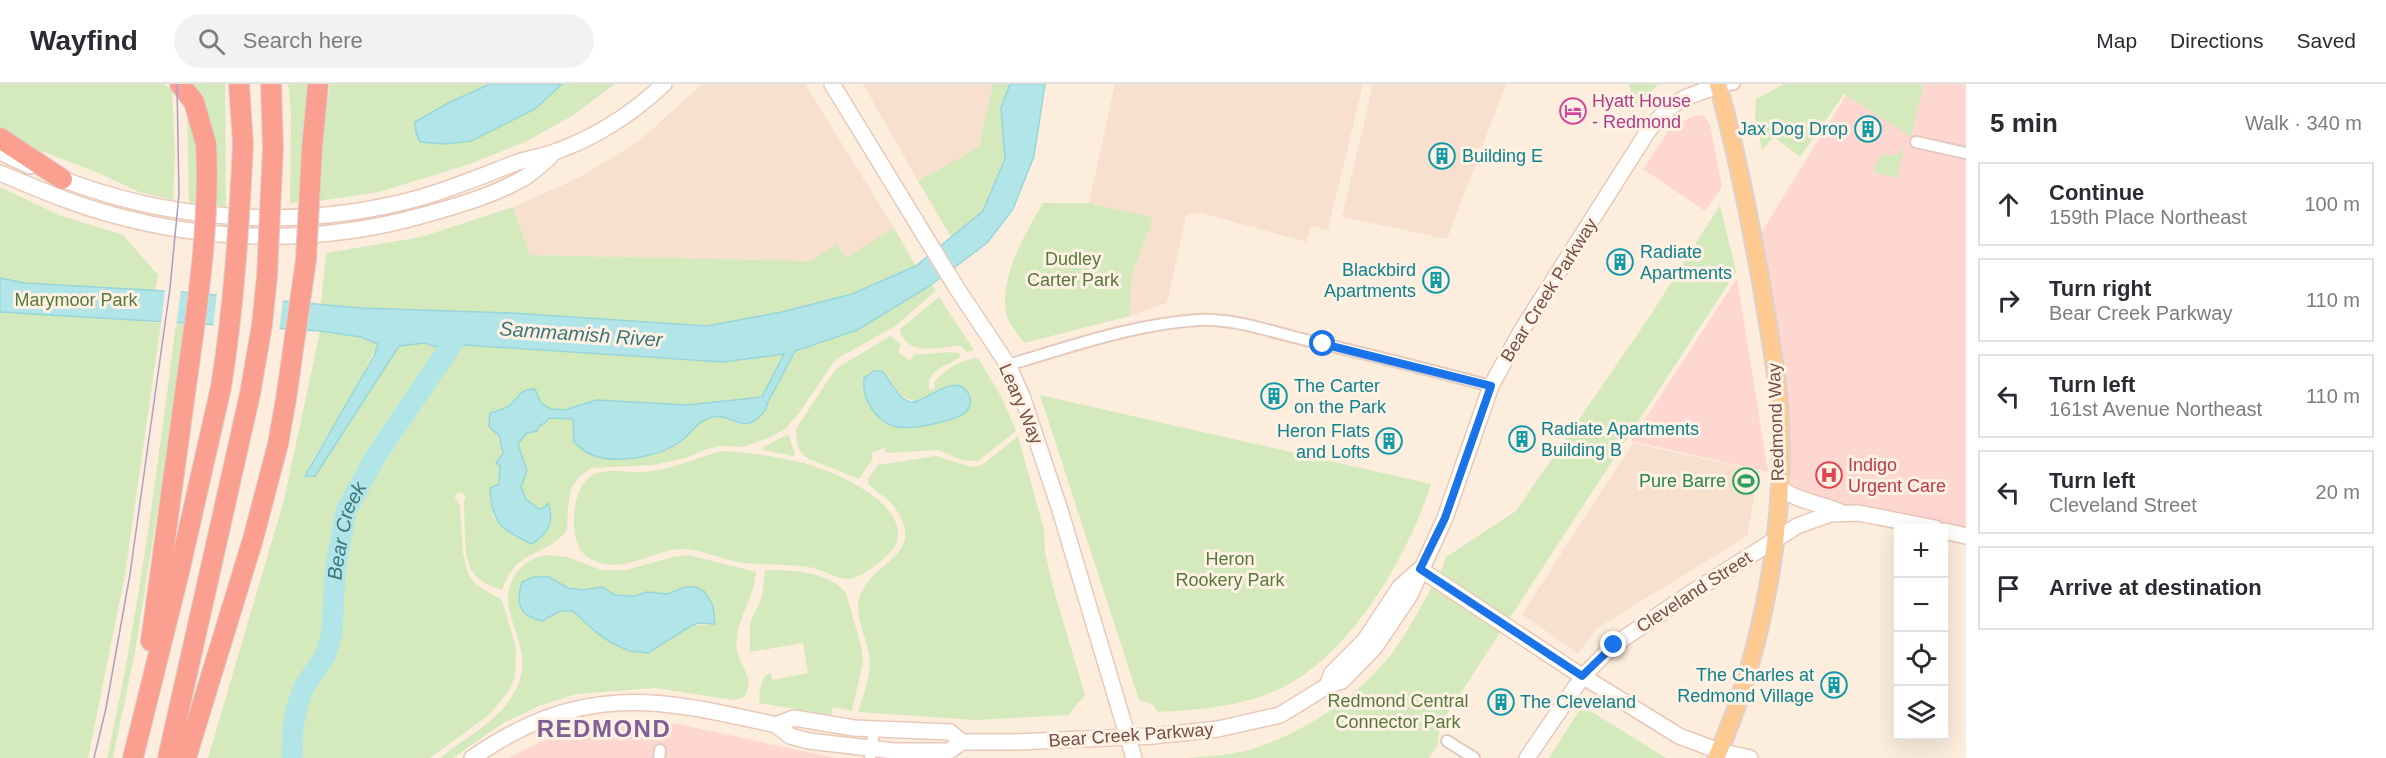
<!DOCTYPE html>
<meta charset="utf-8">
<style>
:root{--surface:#fff;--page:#f2f2f3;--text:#2b2b33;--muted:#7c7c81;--line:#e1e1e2}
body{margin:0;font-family:Arial,sans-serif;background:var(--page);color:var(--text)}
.controls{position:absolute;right:18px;bottom:18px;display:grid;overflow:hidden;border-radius:0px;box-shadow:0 6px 24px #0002}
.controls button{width:54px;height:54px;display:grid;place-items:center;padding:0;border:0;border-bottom:2px solid var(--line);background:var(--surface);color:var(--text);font:30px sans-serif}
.stop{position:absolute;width:18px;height:18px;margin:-14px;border:4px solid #1a73e8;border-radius:50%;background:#fff}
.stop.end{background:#1a73e8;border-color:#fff;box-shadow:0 2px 6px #0008}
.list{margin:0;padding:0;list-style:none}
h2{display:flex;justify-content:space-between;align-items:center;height:78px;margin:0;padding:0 24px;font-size:26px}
h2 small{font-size:20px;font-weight:400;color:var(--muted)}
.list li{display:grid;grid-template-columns:39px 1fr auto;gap:18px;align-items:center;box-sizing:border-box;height:84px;margin:0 12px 12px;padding:0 12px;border:2px solid var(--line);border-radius:0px}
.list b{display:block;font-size:22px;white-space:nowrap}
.list p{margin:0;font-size:20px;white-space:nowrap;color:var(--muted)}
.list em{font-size:20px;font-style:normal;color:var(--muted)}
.icon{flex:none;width:33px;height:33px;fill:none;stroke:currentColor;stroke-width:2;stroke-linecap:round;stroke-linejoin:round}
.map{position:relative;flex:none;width:1966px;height:674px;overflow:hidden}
header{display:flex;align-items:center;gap:36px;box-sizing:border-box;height:84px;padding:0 30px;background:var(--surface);border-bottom:2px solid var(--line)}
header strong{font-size:28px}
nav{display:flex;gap:33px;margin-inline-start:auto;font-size:21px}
.search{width:420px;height:54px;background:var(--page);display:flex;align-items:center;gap:15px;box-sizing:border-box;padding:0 21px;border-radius:33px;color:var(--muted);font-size:22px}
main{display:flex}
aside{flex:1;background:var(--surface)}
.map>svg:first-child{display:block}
.residential{fill:#f7e0ce}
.commercial{fill:#fed8d0}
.green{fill:#d4eabc;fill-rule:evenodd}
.water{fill:#b2e5e7;stroke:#97d6d9;stroke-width:1.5}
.pier{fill:#fdeddd}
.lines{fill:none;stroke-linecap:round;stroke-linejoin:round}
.river{stroke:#b2e5e7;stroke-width:21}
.street-casing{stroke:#e3cabc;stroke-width:14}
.secondary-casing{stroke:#e8c9b9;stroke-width:18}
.primary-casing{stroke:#dbd2cf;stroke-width:20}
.highway-casing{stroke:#dbd2cf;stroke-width:22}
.street{stroke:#fff;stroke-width:10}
.secondary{stroke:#fff;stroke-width:15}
.primary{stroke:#ffca92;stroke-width:16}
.highway{stroke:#fba090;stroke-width:20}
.tram{stroke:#ae9dc5;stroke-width:1.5}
.highway-bridge-casing{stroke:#dbd2cf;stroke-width:22;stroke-linecap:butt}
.highway-bridge{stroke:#fba090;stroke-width:20}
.route{stroke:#1a73e8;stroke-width:8}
.labels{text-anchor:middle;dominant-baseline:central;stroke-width:6;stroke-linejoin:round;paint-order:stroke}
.hotel-label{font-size:18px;fill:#b23c85;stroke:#fff1e4;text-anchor:start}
.culture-label{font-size:18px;fill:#0d838f;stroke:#fff1e4;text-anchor:start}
.park-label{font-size:18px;fill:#56793d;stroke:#fff1e4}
.street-label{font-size:18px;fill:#735045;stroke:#fff1e4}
.health-label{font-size:18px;fill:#be3a42;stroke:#fff1e4;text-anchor:start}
.leisure-label{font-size:18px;fill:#27864d;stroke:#fff1e4;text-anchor:end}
.water-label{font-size:20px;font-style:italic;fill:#39777a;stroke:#fff1e4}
.district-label{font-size:24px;font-weight:bold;letter-spacing:1.5px;fill:#7e6097;stroke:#fff1e4}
</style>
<header>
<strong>Wayfind</strong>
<div class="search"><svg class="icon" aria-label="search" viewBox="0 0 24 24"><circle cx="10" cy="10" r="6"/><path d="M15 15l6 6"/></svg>Search here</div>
<nav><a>Map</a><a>Directions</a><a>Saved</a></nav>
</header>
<main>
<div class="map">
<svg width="1966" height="674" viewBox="0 0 1966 674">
<rect width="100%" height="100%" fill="#fdeddd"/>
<g class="residential">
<polygon points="702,0 805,0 894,144 846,175 837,161 811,177 530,171 513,123 576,95 639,57"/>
<polygon points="863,0 993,0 979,63 918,97"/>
<polygon points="1115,0 1363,0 1328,146 1311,142 1306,158 1198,128 1186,132 1167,219 1130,232 1132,189 1152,139 1151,134 1089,119"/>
<polygon points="1373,0 1506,0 1447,155 1342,133"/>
<polygon points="1633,359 1759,387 1747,452 1596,545 1578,570 1522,530"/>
</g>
<g class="commercial">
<polygon points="1853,0 1966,0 1966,452 1788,410 1780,368 1754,160"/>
<polygon points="1704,31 1710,41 1722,103 1705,127 1643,85 1672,42 1694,32"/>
<polygon points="1737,194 1768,388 1631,357"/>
<polygon points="640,637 678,640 835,674 508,674 540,658 571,647 611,639"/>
</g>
<g class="green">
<polygon points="0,0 164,0 172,6 175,70 173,116 139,108 96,88 10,55 0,46"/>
<path d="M191 0H225L226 123 214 122C214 79 220 36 191 0Z"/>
<polygon points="288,0 310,0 302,118 290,119 291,25"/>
<polygon points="330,0 490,0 450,18 535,25 562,0 615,0 572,32 525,58 467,81 379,108 319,117 326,26"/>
<polygon points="993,0 1010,0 1001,24 1005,75 983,127 951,153 918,97 979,63"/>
<polygon points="1629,0 1658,0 1635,27"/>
<polygon points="1784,0 1924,0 1911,53 1844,10 1800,73 1774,53 1762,66 1755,34 1756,15"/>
<polygon points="187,15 198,63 198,122 189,121"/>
<polygon points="1904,60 1898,94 1875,89 1874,83 1884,67 1885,71 1898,71"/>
<polygon points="0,103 59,131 123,151 158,191 149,238 161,239 125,491 88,674 0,674"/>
<path d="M1043 119H1089L1151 133 1152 139 1132 189 1130 232 1024 259C1019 251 1009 241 1007 232 997 197 1026 148 1043 119Z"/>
<path d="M1720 121 1736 188 1441 639 1437 662 1429 674H1187C1211 672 1236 671 1259 663 1311 644 1362 610 1395 565 1412 541 1426 513 1441 487L1446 473 1516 427 1650 232Z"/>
<polygon points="513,123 530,171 811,177 837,160 846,174 894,144 916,182 852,210 782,228 707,242 512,229 361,224 321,220 326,169 421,153"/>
<path d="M932 200 936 207 895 242 835 276 799 329 786 344 771 353 743 363 720 362 704 366 686 374 654 381 591 384 579 393 571 405 568 422 567 446C544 475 516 464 502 506 492 503 480 498 473 489 463 476 465 435 464 417L466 412 460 408 456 410 455 414 460 421 463 469 468 490 475 500 502 516 516 563 515 593 508 608 490 630 430 674H208L284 416 320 247 361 253 378 260 354 308 310 380 315 392 399 262 425 259 436 263 857 246ZM785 269C778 289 771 325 756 337 741 348 728 329 712 332 697 335 694 346 684 355 664 374 635 374 609 373L573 335 549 334 528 349 518 360 527 387 521 403C525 413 531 425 544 424L542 454 532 459 508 447 494 434 490 404 498 401C501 377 507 361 490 342 499 330 510 322 518 310L551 325 565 326 596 316 687 321 762 313Z"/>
<path d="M939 213 974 266 967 268 960 262H956C937 264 904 272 900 245Z"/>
<path d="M176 240H187L135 568 113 674H107C139 531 157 385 176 240Z"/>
<path d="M890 252 901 260 898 268 910 277 914 270C928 272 949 265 960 270V273C948 282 924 286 930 306L935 304 934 299C943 286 962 275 978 274L1002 314 1016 347 978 377 962 376 938 366 886 369 884 364 871 369 873 374 859 395 809 375 802 370 797 361 796 345 824 302 837 284ZM889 293C906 324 914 320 942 305L968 325C959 334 947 336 934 339 898 348 872 342 863 302Z"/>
<path d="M1040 311 1431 400C1408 473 1349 575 1275 607 1238 623 1198 626 1158 628L1152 620 1139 616Z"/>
<polygon points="788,350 795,370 793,372 763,366 762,364"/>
<path d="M1018 352 1044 446 1045 468 1052 500 1085 611 1068 631 976 636 858 628C864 609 872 590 869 570 866 554 857 535 858 520 864 477 930 475 895 424 888 413 876 409 868 399L869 393 878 381 936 372 971 383 982 381Z"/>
<path d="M723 367C749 368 778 373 804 379 833 387 908 418 897 458 894 469 861 495 849 495 836 495 825 487 814 484 789 479 762 482 737 478 719 475 703 466 684 465 657 464 634 485 605 480 597 479 586 473 581 467 569 449 572 404 591 392 605 383 628 389 644 388 673 386 696 373 723 367Z"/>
<path d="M545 471 568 473 601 486H626L673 473 688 471 756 488C755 496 754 504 751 511 744 530 734 546 737 566 741 585 757 596 743 614L733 616 656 604 577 610 539 622 503 639 453 674H440C468 651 505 635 519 598 534 559 492 525 515 491 522 480 532 474 545 471ZM559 498C573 508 586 505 602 503L615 511 634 512 647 508 668 510 685 503 708 541C685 537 666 558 648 569L598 550 573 527H560Z"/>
<path d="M765 486C791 486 829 487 846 509L861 562 863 578 852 627 833 623 831 631 759 619 760 604 765 591 771 589 772 596 808 589 803 559 750 568V539L762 513Z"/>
<polygon points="1584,625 1589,626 1666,674 1549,674 1579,627"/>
</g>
<g class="water">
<polygon points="490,0 562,0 535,25 471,57 444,60 420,58 416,49 415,38 450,18"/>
<path d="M1010 0H1045L1034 72 1013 125 987 159 928 203 857 246 795 267 768 318C766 325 765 328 759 333 742 351 729 326 709 334 695 339 692 349 681 357 660 373 613 382 588 369 583 367 578 361 574 358L573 335 549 334 545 339 539 342 537 347 527 349 518 360 527 387 521 403 526 415 539 425 544 424 548 419C555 437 548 451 531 460 500 444 492 440 490 404L499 400 500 382 496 379 503 369 499 352 489 342 490 329C497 327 504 325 510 321 519 313 520 305 535 305L541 319 551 325 565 326 596 316 687 321 762 313 784 270 723 278 465 261 436 263 425 259 399 262 315 392H305L374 272 378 260 361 253 320 247 0 228V194L25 199 182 208 361 224 512 229 707 242 782 228 852 210 916 182 983 127 1005 75 1001 24Z"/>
<path d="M874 287H882C891 296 897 314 910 318 924 321 955 286 968 309 980 331 947 337 933 340 907 346 884 348 869 320 864 312 863 304 864 294Z"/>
<path d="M533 493H549L568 504 582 506 602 503 615 511 634 512 647 508 668 510 685 503H696L705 508 713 522 715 540 698 539 689 543 648 569 629 567 612 559 598 550 573 527H560L542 537C520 532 515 520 522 498Z"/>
</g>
<g class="pier">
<polygon points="165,204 181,205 176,243 161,242"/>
<polygon points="217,208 283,214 279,248 213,245"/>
</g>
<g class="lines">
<path class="river" id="s1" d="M292 674 293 644 297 623 304 603 325 572 332 550 335 488 346 427 374 375 464 242"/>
<g class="street-casing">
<g id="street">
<polyline points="1719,2 1734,0"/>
<polyline points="1916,58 1966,69"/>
<path d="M1008 281C1069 263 1134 240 1198 236 1239 234 1279 251 1319 259 1376 272 1434 287 1491 302"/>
<polyline points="1447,657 1474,674"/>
<polyline points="659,674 660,666"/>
<polyline points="870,674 874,645"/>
</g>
</g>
<g class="secondary-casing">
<g id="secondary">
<polyline points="832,0 956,203 1008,281 1022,312 1060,426 1134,674"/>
<polyline points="0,68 30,82"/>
<path d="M0 89C36 104 72 120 110 130 212 159 322 160 424 131 456 122 492 112 522 95 532 90 541 80 550 73"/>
<path d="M52 91C167 138 299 147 419 114 451 105 482 92 513 80 527 74 543 73 557 67 596 53 634 28 664 0"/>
<path d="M1779 403C1797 418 1822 419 1843 429"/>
<polyline points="1944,447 1966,452"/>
<polyline points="1420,485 1571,585 1679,652 1719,667 1750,674"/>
<polyline points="1327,602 1332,589 1365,556 1400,503 1418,487"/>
<polyline points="776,641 794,634 854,644 950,648 962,658"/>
<path d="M472 674C581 599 655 613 776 641L790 652 809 657 894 667H949L962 658H1014L1153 652 1218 645 1280 631 1327 602 1342 597 1375 563 1410 511 1445 434 1491 302 1520 249 1648 47C1672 17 1682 13 1719 2"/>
<polyline points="1527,674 1583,592 1614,561 1691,509 1797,442 1830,430 1858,429 1935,444"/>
</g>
</g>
<g class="primary-casing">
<path id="primary" d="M1716 674C1764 567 1788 432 1779 316 1775 278 1768 241 1762 204 1750 135 1736 67 1718 0"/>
</g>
<g class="highway-casing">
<g id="highway">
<polyline points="180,0 194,18 206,60"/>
<polyline points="239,0 243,60"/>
<polyline points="271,0 273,64"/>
<polyline points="0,54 62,95"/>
<polyline points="312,65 318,0"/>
<polyline points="151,557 187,295"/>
<polyline points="133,674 180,484 221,303"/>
<polyline points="168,674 250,310"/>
<polyline points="186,674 253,455 278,360 286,315"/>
</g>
</g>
<use href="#street" class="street"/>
<use href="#secondary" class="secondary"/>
<use href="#primary" class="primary"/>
<use href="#highway" class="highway"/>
<polyline class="tram" points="94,674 106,624 130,490 170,204 179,110 177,0"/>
<g class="highway-bridge-casing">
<g id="highway-bridge">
<path d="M187 295C198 217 210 139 206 60"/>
<path d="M221 303C234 222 239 142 243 60"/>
<polyline points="250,310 262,241 267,192 273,64"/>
<polyline points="286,315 306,176 312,65"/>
</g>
</g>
<use href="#highway-bridge" class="highway-bridge"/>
</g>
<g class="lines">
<polyline class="route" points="1323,260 1491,302 1445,434 1420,485 1582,592 1614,561"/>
</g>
<defs>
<g id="hotel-ring" transform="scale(1.35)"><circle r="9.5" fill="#fff1e4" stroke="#d1479c" stroke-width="1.5"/><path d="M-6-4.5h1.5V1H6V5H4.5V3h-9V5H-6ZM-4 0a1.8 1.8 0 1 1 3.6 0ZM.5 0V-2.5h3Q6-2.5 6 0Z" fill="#d1479c"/></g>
<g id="building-ring" transform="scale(1.35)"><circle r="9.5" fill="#fff1e4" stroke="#0f9aa8" stroke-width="1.5"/><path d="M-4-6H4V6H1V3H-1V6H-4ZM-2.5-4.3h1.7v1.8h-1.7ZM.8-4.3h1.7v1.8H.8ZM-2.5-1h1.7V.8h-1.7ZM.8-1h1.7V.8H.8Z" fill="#0f9aa8"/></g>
<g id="hospital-ring" transform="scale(1.35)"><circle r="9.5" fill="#fff1e4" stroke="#e0444e" stroke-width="1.5"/><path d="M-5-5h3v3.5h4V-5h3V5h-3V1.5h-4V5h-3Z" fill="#e0444e"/></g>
<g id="stadium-ring" transform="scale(1.35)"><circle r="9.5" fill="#fff1e4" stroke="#2e9e5b" stroke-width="1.5"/><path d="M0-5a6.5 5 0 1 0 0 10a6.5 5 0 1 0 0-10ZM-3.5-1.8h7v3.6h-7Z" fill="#2e9e5b"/></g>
</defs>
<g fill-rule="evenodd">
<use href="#hotel-ring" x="1573" y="27"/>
<use href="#building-ring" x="1868" y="45"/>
<use href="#building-ring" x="1442" y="72"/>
<use href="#building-ring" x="1620" y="178"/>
<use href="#building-ring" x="1436" y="196"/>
<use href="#building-ring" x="1274" y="312"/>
<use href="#building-ring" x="1522" y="355"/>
<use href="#building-ring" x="1389" y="357"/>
<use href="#hospital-ring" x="1829" y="391"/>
<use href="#stadium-ring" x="1746" y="397"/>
<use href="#building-ring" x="1834" y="601"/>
<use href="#building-ring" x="1501" y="618"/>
</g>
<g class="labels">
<g class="hotel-label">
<text x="1592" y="17">Hyatt House<tspan x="1592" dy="21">- Redmond</tspan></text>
</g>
<g class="culture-label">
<text x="1848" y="45" text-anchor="end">Jax Dog Drop</text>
<text x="1462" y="72">Building E</text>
<text x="1640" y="168">Radiate<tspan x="1640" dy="21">Apartments</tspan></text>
<text x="1416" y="186" text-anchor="end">Blackbird<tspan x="1416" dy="21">Apartments</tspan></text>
<text x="1294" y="302">The Carter<tspan x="1294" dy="21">on the Park</tspan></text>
<text x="1541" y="345">Radiate Apartments<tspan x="1541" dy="21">Building B</tspan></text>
<text x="1370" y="347" text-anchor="end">Heron Flats<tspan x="1370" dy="21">and Lofts</tspan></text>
<text x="1814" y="591" text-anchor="end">The Charles at<tspan x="1814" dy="21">Redmond Village</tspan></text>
<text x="1520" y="618">The Cleveland</text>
</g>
<g class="park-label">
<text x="1073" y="175">Dudley<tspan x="1073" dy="21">Carter Park</tspan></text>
<text x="76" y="216">Marymoor Park</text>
<text x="1230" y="475">Heron<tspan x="1230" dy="21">Rookery Park</tspan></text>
<text x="1398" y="617">Redmond Central<tspan x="1398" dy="21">Connector Park</tspan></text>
</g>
<g class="street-label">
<text transform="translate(1549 206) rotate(-58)">Bear Creek Parkway</text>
<text transform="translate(1021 320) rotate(67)">Leary Way</text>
<text transform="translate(1776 338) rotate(-92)">Redmond Way</text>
<text transform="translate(1694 508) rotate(-33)">Cleveland Street</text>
<text transform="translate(1131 651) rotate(-4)">Bear Creek Parkway</text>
</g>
<g class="health-label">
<text x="1848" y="381">Indigo<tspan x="1848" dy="21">Urgent Care</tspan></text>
</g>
<g class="leisure-label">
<text x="1726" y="397">Pure Barre</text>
</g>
<g class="water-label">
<text transform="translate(581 250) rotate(4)">Sammamish River</text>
<text stroke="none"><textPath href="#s1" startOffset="238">Bear Creek</textPath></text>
</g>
<g class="district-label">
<text x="604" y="644">REDMOND</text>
</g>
</g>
</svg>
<div class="controls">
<button>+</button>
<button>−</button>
<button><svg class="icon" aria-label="locate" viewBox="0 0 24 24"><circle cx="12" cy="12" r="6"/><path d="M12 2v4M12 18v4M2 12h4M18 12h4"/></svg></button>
<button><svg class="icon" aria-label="layers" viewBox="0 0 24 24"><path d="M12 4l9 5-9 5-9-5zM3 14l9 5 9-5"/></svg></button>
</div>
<div class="stop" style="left:1323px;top:260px"></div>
<div class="stop end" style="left:1614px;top:561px"></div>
</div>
<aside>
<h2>5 min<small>Walk · 340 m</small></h2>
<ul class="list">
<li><svg class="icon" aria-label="ahead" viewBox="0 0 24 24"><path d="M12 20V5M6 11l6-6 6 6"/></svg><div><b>Continue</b><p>159th Place Northeast</p></div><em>100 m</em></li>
<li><svg class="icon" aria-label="right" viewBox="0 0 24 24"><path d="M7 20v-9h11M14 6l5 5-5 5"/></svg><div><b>Turn right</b><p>Bear Creek Parkway</p></div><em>110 m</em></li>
<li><svg class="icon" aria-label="left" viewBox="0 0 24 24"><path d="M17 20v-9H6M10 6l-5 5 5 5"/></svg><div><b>Turn left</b><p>161st Avenue Northeast</p></div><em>110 m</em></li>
<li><svg class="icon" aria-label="left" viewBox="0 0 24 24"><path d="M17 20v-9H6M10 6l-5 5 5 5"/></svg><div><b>Turn left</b><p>Cleveland Street</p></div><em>20 m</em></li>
<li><svg class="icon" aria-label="arrive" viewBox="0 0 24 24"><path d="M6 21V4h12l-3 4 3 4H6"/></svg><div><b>Arrive at destination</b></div></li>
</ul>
</aside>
</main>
